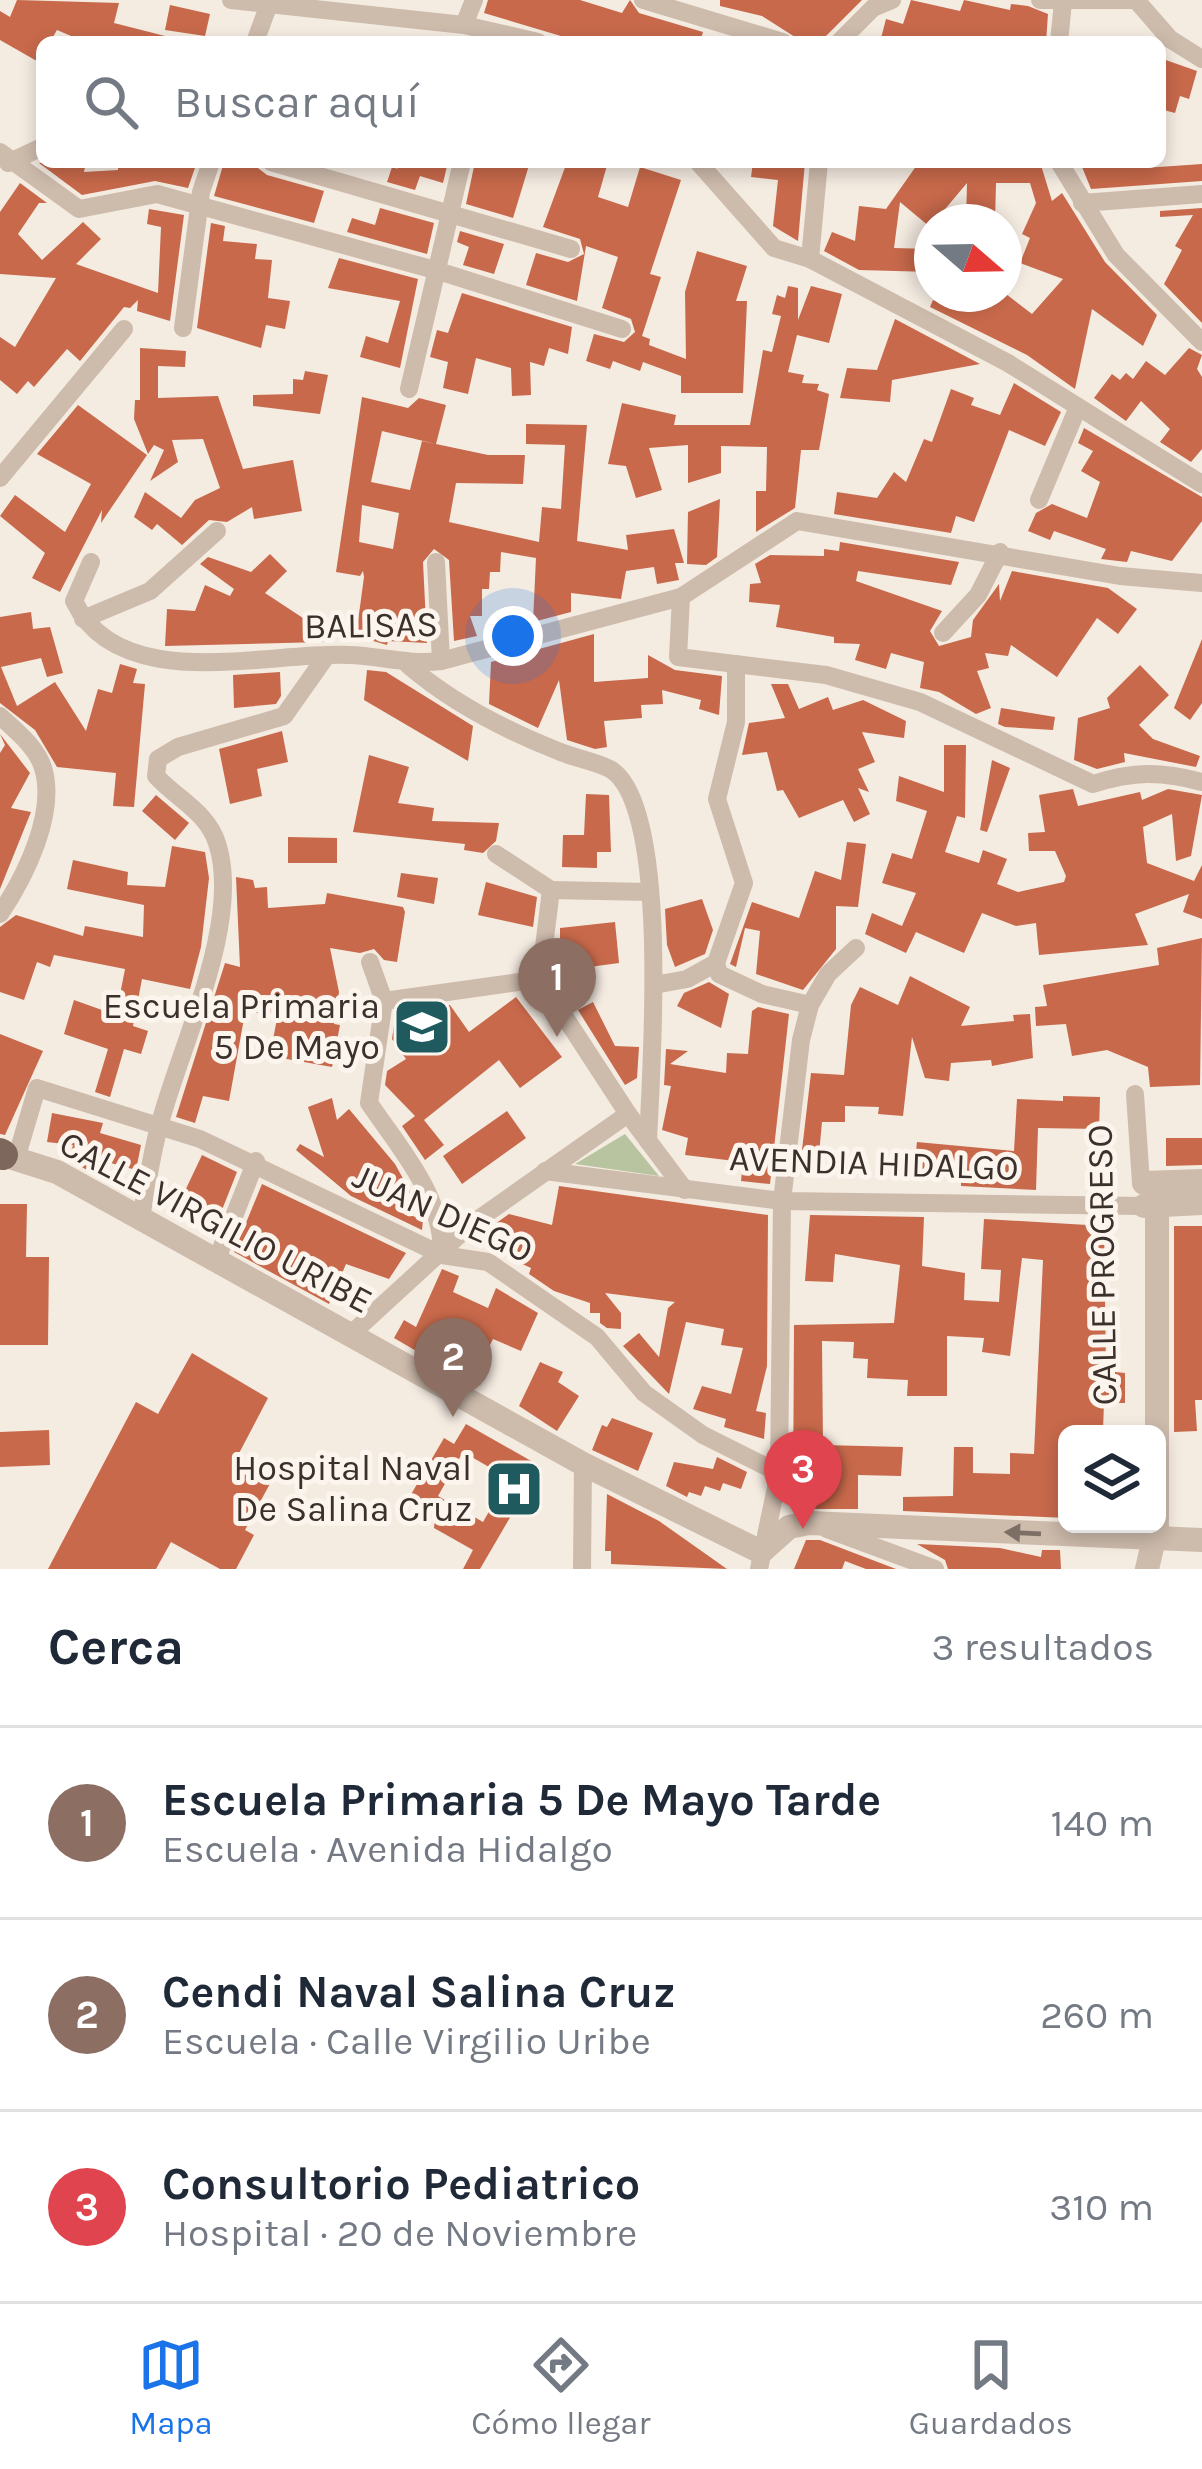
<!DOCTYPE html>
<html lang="es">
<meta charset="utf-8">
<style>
:root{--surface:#fff;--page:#f2f2f3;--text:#1f2937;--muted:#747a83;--line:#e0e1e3;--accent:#1a73e8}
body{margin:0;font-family:Karla,sans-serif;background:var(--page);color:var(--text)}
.controls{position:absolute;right:36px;bottom:36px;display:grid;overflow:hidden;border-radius:18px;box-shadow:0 6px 18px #0003}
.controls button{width:108px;height:108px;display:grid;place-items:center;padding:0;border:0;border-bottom:3px solid var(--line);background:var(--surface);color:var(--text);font:60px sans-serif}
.compass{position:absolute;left:914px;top:204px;width:108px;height:108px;border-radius:50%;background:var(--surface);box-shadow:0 6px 18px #0003;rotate:110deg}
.you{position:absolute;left:513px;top:636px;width:42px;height:42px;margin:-30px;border:9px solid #fff;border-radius:50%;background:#1a73e8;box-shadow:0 0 0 18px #1a73e833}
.badge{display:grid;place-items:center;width:78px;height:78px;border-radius:50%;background:var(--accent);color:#fff;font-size:39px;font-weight:700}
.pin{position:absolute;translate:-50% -99px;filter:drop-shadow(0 3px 6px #0008)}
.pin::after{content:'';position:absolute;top:63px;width:42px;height:36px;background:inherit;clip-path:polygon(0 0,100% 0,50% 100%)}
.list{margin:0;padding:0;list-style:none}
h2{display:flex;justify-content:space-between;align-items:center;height:156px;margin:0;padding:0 48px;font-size:51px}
h2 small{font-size:39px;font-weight:400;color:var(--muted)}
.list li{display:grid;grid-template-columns:78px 1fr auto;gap:36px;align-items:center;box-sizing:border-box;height:192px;padding:0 48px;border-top:3px solid var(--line)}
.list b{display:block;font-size:45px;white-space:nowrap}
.list p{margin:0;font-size:39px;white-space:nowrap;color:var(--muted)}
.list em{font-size:39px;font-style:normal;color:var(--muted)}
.icon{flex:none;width:66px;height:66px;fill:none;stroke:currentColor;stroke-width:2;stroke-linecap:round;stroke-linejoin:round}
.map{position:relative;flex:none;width:1202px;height:1569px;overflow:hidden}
.search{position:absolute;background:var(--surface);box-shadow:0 6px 18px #0003;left:36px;right:36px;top:36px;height:132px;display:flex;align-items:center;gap:30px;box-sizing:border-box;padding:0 42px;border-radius:18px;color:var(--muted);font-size:45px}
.sheet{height:732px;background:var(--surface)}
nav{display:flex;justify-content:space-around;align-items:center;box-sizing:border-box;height:168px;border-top:3px solid var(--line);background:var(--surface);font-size:33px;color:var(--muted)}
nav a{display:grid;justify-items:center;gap:6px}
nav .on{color:var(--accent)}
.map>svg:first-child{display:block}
.green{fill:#b8c4a0}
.building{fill:#c8694b;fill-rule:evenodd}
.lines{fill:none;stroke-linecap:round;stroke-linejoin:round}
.minor{stroke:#cdbbac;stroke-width:18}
.tertiary{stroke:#cdbbac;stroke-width:24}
.primary{stroke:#7d675c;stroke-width:30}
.oneway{fill:#7d6f65}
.labels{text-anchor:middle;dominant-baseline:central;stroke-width:10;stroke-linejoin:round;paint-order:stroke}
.street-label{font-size:36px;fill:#3b302b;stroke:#fbf5ee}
.poi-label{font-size:36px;fill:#3b302b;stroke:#fbf5ee;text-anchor:end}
</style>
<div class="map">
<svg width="1202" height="1569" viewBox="0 0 1202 1569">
<rect width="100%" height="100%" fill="#f4ebe1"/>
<polygon class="green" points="625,1134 659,1176 575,1164"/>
<g class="building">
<polygon points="17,0 119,3 114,23 165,36 164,42 85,42 57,30 50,42 42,42 42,64 0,40 0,11 10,17"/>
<polygon points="488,0 580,0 622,13 630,0 639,13 703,32 700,42 581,42 484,13"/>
<polygon points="720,0 862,0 823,39 795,37 762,16 720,6"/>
<polygon points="911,0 960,11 964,0 1010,10 1011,4 1028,6 1048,14 1046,42 880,42 886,19 903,24"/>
<polygon points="170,5 210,14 205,36 165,30"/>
<polygon points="1160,58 1197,71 1189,99 1180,96 1175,113 1160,109"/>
<polygon points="86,162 84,172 118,170 118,162 197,162 188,188 155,181 82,195 39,163"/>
<polygon points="224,162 250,162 267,175 324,191 314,223 214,196"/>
<polygon points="389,162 448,162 443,183 420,176 415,190 387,182 392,167 398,169"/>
<polygon points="475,162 530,162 513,218 466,204"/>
<polygon points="567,162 608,162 598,197 628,207 640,167 681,180 650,274 661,277 642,336 650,339 649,345 686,359 685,292 697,251 747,266 736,301 747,301 743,393 681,393 681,376 643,362 640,371 613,361 610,369 586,361 594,334 624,342 635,332 631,319 602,308 618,257 586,246 577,301 526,285 536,253 568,262 584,254 580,239 543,227"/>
<polygon points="753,162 805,162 798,241 773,226 778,180 751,177"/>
<polygon points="919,162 1040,162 1052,201 1062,193 1105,262 1157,315 1143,346 1092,309 1075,389 1027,355 930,307 933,300 959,311 958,294 1006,294 1032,314 1063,279 1020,263 1030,238 1022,234 1036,203 1030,183 996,183 995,222 966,222 967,183 930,227 900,202 894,248 932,249 932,272 859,270 824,251 832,232 855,241 859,206 886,209"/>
<polygon points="1080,162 1143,162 1144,168 1202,164 1202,181 1091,189"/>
<polygon points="20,183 47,203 39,203 18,234 42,260 83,222 101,239 76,264 158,293 161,227 147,224 149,209 184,215 170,321 137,311 138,300 130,308 124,307 80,361 67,349 34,387 28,381 17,394 0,380 0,337 15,347 56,278 0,274 0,212"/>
<polygon points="380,208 434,223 427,254 347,232 352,218 375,225"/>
<polygon points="1202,208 1202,323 1164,284 1182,250 1175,246 1193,215 1160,217 1160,211"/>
<polygon points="211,223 225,226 223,241 257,244 255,259 272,260 268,298 290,301 285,329 266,325 261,348 197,328"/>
<polygon points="460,231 504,244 494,274 463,265 469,247 457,242"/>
<polygon points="339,258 418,279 400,368 360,357 366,336 388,343 400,301 328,288"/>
<polygon points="788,286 798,288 798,320 811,286 842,294 829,343 797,335 788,372 804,375 802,383 819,384 817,390 829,394 819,450 801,450 795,508 756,532 756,491 766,491 767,447 721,446 721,473 688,483 688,445 649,448 662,490 636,498 626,466 608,464 622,403 676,415 674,425 750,425 763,350 772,352 781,316 772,314 777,295 785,298"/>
<polygon points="462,293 572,327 568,354 549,348 544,366 530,362 531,395 512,396 511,368 476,358 468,394 443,388 448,362 430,357 437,330 448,333"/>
<polygon points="895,319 980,364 892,380 890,402 840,398 847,368 877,370"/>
<polygon points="140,348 186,351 185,367 158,366 158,398 218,396 243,469 293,460 302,511 254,519 252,507 227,522 209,520 182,545 157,524 152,530 134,517 145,492 181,518 195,500 220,488 203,439 172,440 178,462 150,481 164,450 154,445 148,454 134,419 135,400 140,400"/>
<polygon points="1189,348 1202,355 1197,369 1202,377 1202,449 1191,462 1160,442 1170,429 1141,401 1126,421 1094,398 1112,374 1120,380 1126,373 1133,379 1146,361 1165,375"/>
<polygon points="305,371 328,375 320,414 253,406 253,395 293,394 293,379 303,380"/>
<polygon points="1014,383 1061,412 1045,446 1009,430 974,522 956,516 951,533 834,514 837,492 877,498 894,472 906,482 924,439 932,442 951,389 974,398 971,405 1000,415"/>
<path d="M362 397 408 408 419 398 446 405 436 444 488 455H525L523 484 456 483 449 522 539 542 542 507 561 509 565 445 526 444V424L587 425 577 541 628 550 626 535 674 529 684 563H675L679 580 657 584 654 567 626 571 621 599 571 593V612L533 622 536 558 501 552 500 572H490L489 589H482V616H470L477 636 454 641 449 560 434 549 423 562 427 643 388 641 387 645 356 636 364 577 363 571 360 576 336 572ZM382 431 436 444 422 441 410 490 371 482ZM362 505 399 513 393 549 359 542Z"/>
<polygon points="78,405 147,455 101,523 102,510 60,592 32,578 45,553 0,516 15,495 65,532 91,484 37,454"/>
<polygon points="1084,428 1202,497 1202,521 1172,561 1131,551 1127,562 1101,559 1106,549 1054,531 1050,540 1028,531 1036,513 1052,504 1087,518 1100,482 1081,471 1093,451 1078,443"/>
<polygon points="720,499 717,557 706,565 687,564 688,512"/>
<polygon points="840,542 959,562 951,585 858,571 856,581 942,611 930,631 939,646 971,637 973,620 999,584 1000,601 1012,571 1108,588 1137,609 1118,634 1097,618 1057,677 1011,645 1008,656 985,653 989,668 977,671 991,708 976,714 939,692 920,688 924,662 891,653 886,669 855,660 860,644 834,643 834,637 776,627 780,605 749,602 750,584 761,583 755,564 770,555 824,556 824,549 839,551"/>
<polygon points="270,554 287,571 265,593 309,622 324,642 165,646 167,609 195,611 205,585 230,596 234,589 200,564 208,557 251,572"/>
<polygon points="31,612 33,629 50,627 63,673 47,677 41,658 1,667 17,706 55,682 86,731 98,689 112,693 120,664 137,669 133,683 145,684 134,807 113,806 116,773 57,767 35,730 0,703 0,617"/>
<polygon points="594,634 594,682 648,678 648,655 675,670 722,676 719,715 699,709 701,700 662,690 663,704 641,705 642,718 604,721 607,747 595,749 567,740 559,680 538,728 489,704 491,662"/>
<polygon points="1202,639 1202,703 1190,720 1174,708"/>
<polygon points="1140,665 1169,695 1139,725 1153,739 1200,756 1196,767 1124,753 1125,762 1097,769 1074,760 1078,718 1110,708 1107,698"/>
<polygon points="367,670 386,672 473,726 468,761 364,700"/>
<polygon points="280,672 281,696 276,704 234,708 233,675"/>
<polygon points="771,684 788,684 799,709 828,697 833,710 863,700 906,721 904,738 862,732 875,762 858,769 869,792 858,788 870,814 854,822 843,800 799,818 783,790 777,791 767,752 742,755 749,723 785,718"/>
<polygon points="1001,708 1055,717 1053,730 1005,727 998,724"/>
<polygon points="282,731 288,762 257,769 262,796 230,804 219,749"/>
<polygon points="0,734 30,773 11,808 31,812 0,889 0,753 5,745"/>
<polygon points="944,745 966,745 965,818 957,816 945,852 979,863 983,850 1007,859 997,884 1018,892 1064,882 1066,876 1055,851 1029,851 1028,833 1045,832 1039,795 1073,789 1078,806 1140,792 1142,800 1168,789 1202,795 1191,856 1176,861 1172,814 1143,827 1147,863 1194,881 1202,865 1202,919 1183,912 1189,894 1135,914 1148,945 1039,955 1036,923 1016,926 982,913 964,953 916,932 906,953 865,934 872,913 902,926 916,893 882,883 892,853 912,859 927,811 896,801 899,776 944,792"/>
<polygon points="369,755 409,767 398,803 434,808 432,821 499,823 496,841 483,853 464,850 465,844 353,832"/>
<polygon points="992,760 1010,768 987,832 980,830"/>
<polygon points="586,794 609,795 611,852 597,852 597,868 562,867 563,835 584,835"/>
<polygon points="156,795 189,823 175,840 142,811"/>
<polygon points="288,837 337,838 337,863 288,863"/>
<polygon points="847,842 866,844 858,907 836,906 836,949 803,990 756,974 760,931 745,928 736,967 730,964 752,902 799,918 815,871 841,880"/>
<polygon points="172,846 205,852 209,878 201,947 190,989 142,979 133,1026 148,1031 141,1054 124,1049 110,1097 95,1092 108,1049 64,1034 74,1000 116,1015 125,969 54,955 50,967 37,962 24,1000 0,992 0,927 16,915 83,936 85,926 143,937 144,905 67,889 73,860 128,872 127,885 165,887"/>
<polygon points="401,873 438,878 434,904 397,897"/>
<polygon points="236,877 253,880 255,888 267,887 268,908 325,904 327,893 403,907 405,912 397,962 384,960 374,949 360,953 330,948 339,992 334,1024 340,1025 332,1067 270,1056 278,1013 245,1013 229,1101 203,1096 195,1123 176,1117 225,963 240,967"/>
<polygon points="486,882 537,897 533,927 478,915"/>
<polygon points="702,899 713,930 705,954 675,967 667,945 665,909"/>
<polygon points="615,922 619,963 560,971 560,928"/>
<polygon points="1202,938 1200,1085 1150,1087 1148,1067 1107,1050 1072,1056 1066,1024 1036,1026 1035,1007 1047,1006 1043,985 1159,965 1157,948"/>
<polygon points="910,976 970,1007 961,1026 1014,1021 1013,1015 1030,1014 1033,1058 992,1066 991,1060 951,1063 949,1081 925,1078 912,1037 903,1116 878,1114 879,1107 845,1106 845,1122 822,1122 819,1154 810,1154 810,1168 800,1167 811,1073 844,1075 851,1005 860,987 898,1005"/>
<polygon points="709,982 729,994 721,1028 677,1006 684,993"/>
<polygon points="516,997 562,1057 520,1088 499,1060 424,1120 444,1145 425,1160 402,1126 415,1116 385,1085 387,1071 406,1059 392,1039 395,1018 401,1014 406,1022 424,1009 450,1005 469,1032"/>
<polygon points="593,1002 615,1046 639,1047 637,1078 625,1085 578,1010"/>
<polygon points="758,1007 789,1014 770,1184 741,1181 743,1162 685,1155 688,1138 662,1130 671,1086 664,1085 666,1049 688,1051 670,1064 726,1073 727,1053 748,1054 752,1011"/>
<polygon points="0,1034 43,1051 5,1135 0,1134"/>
<polygon points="1063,1096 1100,1097 1099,1129 1038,1128 1036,1190 961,1186 961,1174 914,1169 917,1142 1014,1151 1017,1099 1063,1101"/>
<polygon points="332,1098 337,1120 349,1109 395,1164 417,1204 400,1211 423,1220 422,1230 351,1196 296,1150 300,1144 324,1157 308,1107"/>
<polygon points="507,1111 526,1138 462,1184 443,1156"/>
<polygon points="52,1113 103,1123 100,1133 141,1145 136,1170 93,1158 89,1171 69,1160 73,1145 47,1142"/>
<polygon points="1166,1138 1202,1138 1202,1165 1166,1166"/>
<polygon points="202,1155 237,1172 214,1230 175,1212"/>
<polygon points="262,1184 406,1253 389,1279 346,1264 329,1304 234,1252"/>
<polygon points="559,1186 768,1215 767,1366 756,1411 766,1413 764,1439 724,1427 726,1419 693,1409 702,1386 731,1394 743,1348 721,1345 724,1329 686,1322 669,1394 623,1346 639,1333 659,1357 668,1308 675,1302 605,1293 621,1313 621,1329 607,1328 600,1323 600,1313 590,1313 590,1303 554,1291 529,1274 531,1268 488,1248 478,1236 509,1214 552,1225"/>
<polygon points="0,1204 27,1204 26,1257 49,1257 48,1345 0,1345"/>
<polygon points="810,1215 924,1217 922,1266 965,1273 964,1300 999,1302 1001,1270 981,1269 984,1219 1104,1226 1106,1371 1125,1373 1125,1403 1104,1403 1103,1430 1067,1428 1067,1518 903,1511 903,1497 953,1496 954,1447 973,1447 973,1473 1010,1474 1010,1453 1034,1454 1043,1260 1022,1258 1010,1356 982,1352 984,1338 947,1336 947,1396 907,1396 908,1380 867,1378 868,1359 853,1358 854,1342 822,1341 823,1445 903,1447 901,1476 858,1475 858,1509 793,1509 794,1325 894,1323 900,1265 835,1254 833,1282 805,1281"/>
<polygon points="1174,1226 1202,1226 1202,1400 1195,1400 1197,1431 1174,1432"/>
<polygon points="442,1269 459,1276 453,1292 488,1308 496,1288 538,1313 521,1351 493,1339 471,1383 394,1338 404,1320 416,1327"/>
<polygon points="192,1353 268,1398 236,1459 273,1478 245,1530 254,1535 236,1569 220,1569 171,1542 156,1569 48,1569 136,1402 158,1414"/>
<polygon points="540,1362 563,1372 558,1382 579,1396 557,1431 519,1406"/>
<polygon points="612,1418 653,1433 638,1471 592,1450 602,1425 607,1427"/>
<path d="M466 1424 540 1466 480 1569H463L473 1550 434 1528 435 1519 406 1503 444 1438 454 1444ZM463 1452 508 1478 483 1522 438 1496Z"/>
<polygon points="49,1430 50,1465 0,1467 0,1432"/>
<polygon points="717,1457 747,1472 741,1489 723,1483 720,1491 705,1486 701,1496 689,1492 687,1497 666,1486 674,1462 713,1469"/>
<polygon points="607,1494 659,1521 727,1569 611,1564 611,1551 605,1551"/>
<polygon points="806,1540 820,1540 896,1569 866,1569 845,1561 842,1569 794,1569"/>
<polygon points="917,1544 1000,1548 1041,1557 1042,1550 1060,1550 1061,1569 948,1569 945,1560"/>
</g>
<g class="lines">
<g class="minor">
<polyline points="231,0 464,25 538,42"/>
<polyline points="643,0 783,42"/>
<polyline points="1040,0 1134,0"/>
<polyline points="1136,0 1170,39 1202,59"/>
<polyline points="464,25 474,0"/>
<polyline points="255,42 269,4"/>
<polyline points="839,42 873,8 892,0"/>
<polyline points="1059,42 1063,2"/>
<polyline points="0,152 79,209 157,194 435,270 622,329"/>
<polyline points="271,162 571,249"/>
<polyline points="698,162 774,248 810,259 1008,363 1202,484"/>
<polyline points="1059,162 1116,255 1202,342"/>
<polyline points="8,163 42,147"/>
<polyline points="1082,203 1202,194"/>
<polyline points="810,259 819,162"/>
<polyline points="183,328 201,192 211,162"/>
<polyline points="409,389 462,162"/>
<polyline points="0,478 124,329"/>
<polyline points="1039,500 1078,407"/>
<path d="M91 562 74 601C119 696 268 651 349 655 381 656 408 665 441 661L681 597 797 521 1120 576 1202 583"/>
<polyline points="436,562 441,661"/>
<path d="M681 597 678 657 826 675 920 702 1093 784C1133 771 1162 771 1202 782"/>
<polyline points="83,619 150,591 217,531"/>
<polyline points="943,633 978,595 1000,552"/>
<path d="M408 665C451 702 505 730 558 751 574 758 594 761 610 769 671 804 651 1071 648 1141"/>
<path d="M0 716C15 730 37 747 43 768 57 813 25 877 0 914"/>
<polyline points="496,854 551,890"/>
<polyline points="551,890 649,892"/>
<polyline points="370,962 384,1001"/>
<polyline points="716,963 719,974 762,994 810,1005"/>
<polyline points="540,979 551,890"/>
<polyline points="654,985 687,979 716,963 744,883 717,799 736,722 736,664"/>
<polyline points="384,1001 540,979 628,1114 685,1190"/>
<path d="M384 1001 369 1103C401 1150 443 1196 442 1255"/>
<polyline points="1135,1094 1141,1183"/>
<polyline points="16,1159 37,1088 200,1139 442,1255 488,1262 597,1337 644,1393 703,1435 779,1473"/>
<polyline points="545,1171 782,1201 1142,1206"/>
<path d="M141 1217C147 1187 151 1156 159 1127 179 1048 243 922 217 843 207 812 177 799 156 776L158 759 178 747 284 716 325 658"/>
<polyline points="217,1259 256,1161"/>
<polyline points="350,1335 470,1225 628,1114"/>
<polyline points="827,1529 935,1569"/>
<polyline points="582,1569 583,1464"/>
<polyline points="759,1569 779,1473 782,1201 801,1040 810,1005 828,974 856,948"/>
</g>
<g class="tertiary">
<polyline points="0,1154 57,1172 583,1464 761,1552 789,1527 809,1523 1202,1540"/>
<polyline points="1144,1183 1202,1181"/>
<polyline points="1144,1206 1202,1203"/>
<polyline points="1157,1520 1157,1183"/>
<polyline points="1147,1569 1157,1526"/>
</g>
<polyline class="primary" points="0,1153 3,1155"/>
</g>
<defs><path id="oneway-solid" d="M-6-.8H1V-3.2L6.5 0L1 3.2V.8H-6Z" transform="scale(3)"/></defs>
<use class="oneway" href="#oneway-solid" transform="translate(1023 1533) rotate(-177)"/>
<defs>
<g id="school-square" transform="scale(3)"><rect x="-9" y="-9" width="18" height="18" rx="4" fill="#1f5a5e" stroke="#fbf5ee"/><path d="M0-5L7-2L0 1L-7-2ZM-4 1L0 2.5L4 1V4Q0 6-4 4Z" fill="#fff"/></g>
<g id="hospital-square" transform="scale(3)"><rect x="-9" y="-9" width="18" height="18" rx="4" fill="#1f5a5e" stroke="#fbf5ee"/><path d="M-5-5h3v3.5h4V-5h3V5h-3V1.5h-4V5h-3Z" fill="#fff"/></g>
</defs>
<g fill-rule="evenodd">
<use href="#school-square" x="422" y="1027"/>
<use href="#hospital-square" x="514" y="1489"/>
</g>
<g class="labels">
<g class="street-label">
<text transform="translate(371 625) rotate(-1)">BALISAS</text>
<text transform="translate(874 1163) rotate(2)">AVENDIA HIDALGO</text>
<text transform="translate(443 1213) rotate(24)">JUAN DIEGO</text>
<text transform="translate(216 1222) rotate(28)">CALLE VIRGILIO URIBE</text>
<text transform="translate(1102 1265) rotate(-91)">CALLE PROGRESO</text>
</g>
<g class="poi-label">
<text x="380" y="1006">Escuela Primaria<tspan x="380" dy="41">5 De Mayo</tspan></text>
<text x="472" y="1468">Hospital Naval<tspan x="472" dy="41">De Salina Cruz</tspan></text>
</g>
</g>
</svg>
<div class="controls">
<button><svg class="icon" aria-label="layers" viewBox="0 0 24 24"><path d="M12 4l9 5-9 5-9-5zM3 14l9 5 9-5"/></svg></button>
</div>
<svg class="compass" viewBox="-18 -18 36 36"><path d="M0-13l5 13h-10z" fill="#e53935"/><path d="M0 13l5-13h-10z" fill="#747a83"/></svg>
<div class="you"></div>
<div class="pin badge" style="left:557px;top:1037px;background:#8d6e63">1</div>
<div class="pin badge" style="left:453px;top:1417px;background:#8d6e63">2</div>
<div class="pin badge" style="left:803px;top:1529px;background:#e0444e">3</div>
<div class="search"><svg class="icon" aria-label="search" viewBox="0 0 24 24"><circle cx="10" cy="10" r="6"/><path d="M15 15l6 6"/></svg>Buscar aquí</div>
</div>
<section class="sheet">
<h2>Cerca<small>3 resultados</small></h2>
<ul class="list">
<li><span class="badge" style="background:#8d6e63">1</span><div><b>Escuela Primaria 5 De Mayo Tarde</b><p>Escuela · Avenida Hidalgo</p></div><em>140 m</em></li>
<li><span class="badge" style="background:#8d6e63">2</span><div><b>Cendi Naval Salina Cruz</b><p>Escuela · Calle Virgilio Uribe</p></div><em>260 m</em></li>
<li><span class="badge" style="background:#e0444e">3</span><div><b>Consultorio Pediatrico</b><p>Hospital · 20 de Noviembre</p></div><em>310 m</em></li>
</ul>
</section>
<nav>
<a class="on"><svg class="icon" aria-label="map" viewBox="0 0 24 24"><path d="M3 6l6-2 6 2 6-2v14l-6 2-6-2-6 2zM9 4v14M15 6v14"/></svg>Mapa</a>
<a><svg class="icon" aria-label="directions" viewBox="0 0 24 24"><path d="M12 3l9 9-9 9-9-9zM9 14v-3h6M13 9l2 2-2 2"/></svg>Cómo llegar</a>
<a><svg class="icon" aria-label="saved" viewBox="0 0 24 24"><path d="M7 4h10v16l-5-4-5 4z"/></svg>Guardados</a>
</nav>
